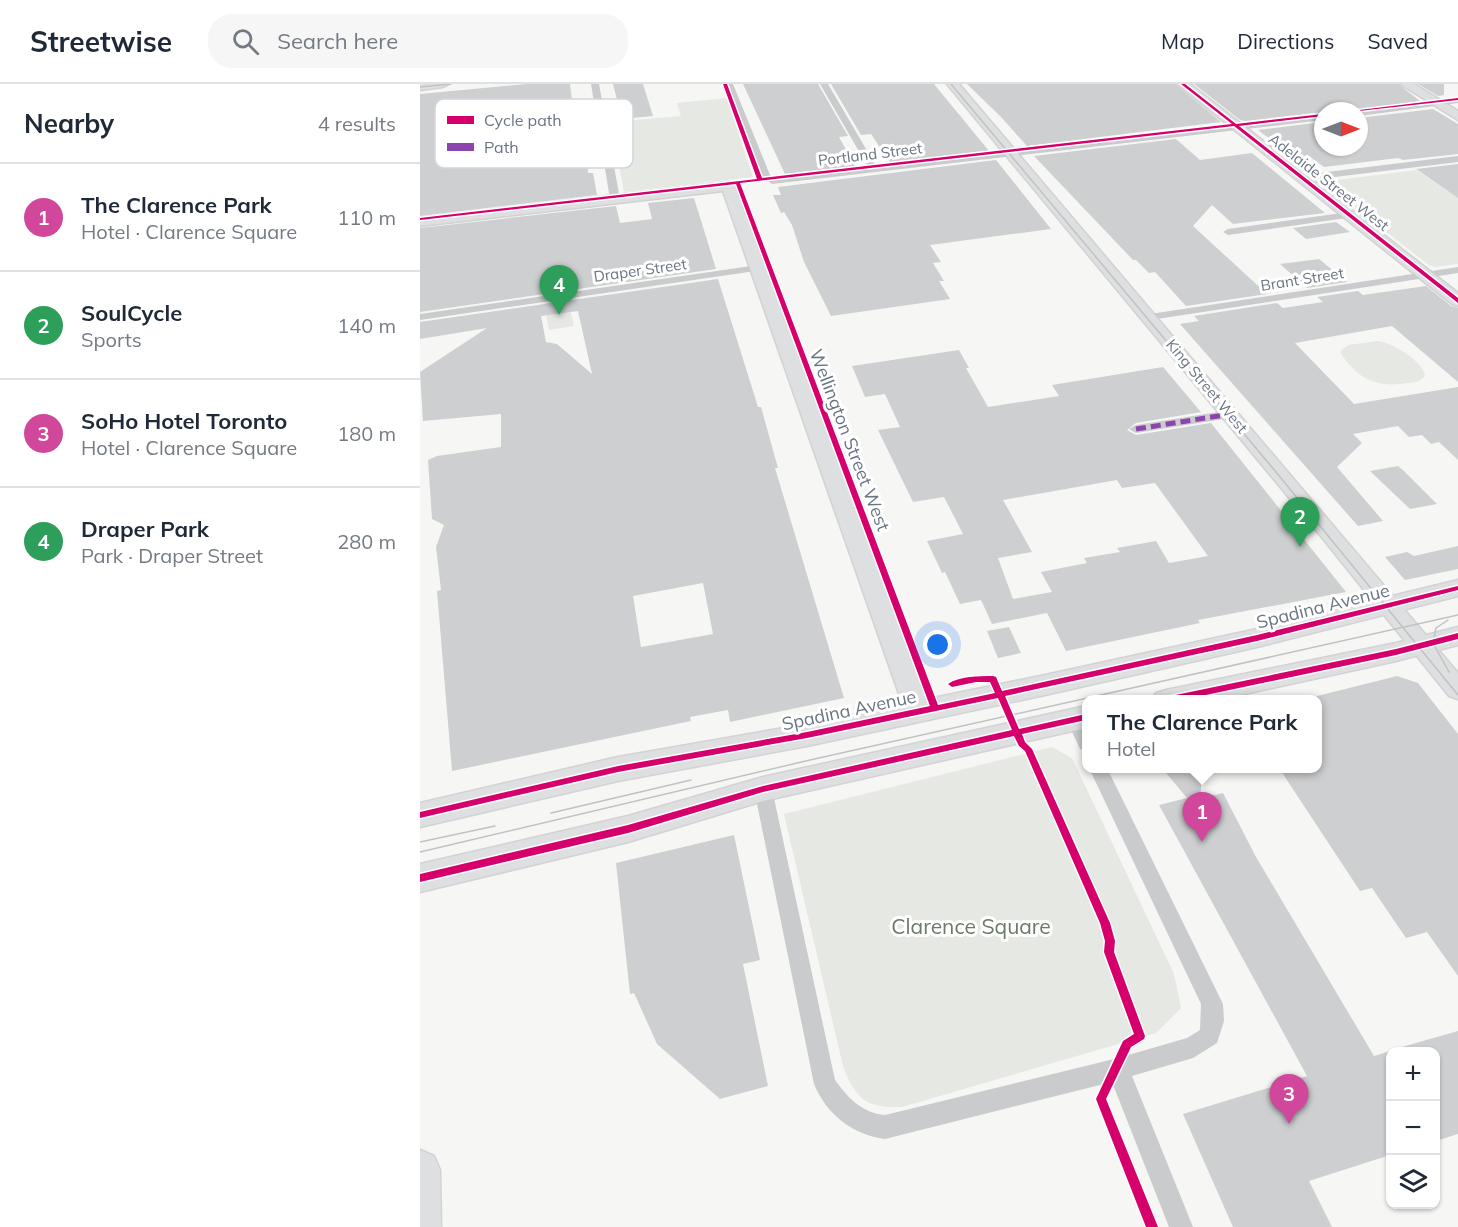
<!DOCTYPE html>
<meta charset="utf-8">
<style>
:root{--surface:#fff;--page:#f6f6f7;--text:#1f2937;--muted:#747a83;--line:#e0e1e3;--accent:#d93025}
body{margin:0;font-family:Mulish,sans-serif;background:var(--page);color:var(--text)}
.controls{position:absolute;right:18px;bottom:18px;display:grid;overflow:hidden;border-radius:12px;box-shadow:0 2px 4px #0004}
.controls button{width:54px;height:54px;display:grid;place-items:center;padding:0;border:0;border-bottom:2px solid var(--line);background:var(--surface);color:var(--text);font:30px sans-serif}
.compass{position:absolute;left:894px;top:18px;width:54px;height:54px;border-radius:50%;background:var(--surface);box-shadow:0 2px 4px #0004;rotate:90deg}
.you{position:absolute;left:518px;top:561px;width:21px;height:21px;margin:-15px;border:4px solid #fff;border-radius:50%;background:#1a73e8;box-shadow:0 0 0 9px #1a73e833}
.badge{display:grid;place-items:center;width:39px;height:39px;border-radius:50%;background:var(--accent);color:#fff;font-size:20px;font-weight:700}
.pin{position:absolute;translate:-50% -50px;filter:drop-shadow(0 2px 3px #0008)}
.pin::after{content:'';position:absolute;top:32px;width:21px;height:18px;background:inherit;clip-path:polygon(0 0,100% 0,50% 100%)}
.popup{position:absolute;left:662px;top:611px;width:240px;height:78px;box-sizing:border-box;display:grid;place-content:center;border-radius:12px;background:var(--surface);filter:drop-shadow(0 2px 4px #0005);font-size:20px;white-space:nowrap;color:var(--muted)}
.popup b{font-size:22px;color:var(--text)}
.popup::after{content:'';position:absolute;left:50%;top:100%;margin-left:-12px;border:12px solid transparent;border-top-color:var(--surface)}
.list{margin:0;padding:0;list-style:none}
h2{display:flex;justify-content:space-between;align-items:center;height:78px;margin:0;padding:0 24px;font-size:26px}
h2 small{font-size:20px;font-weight:400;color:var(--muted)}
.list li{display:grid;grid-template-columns:39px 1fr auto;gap:18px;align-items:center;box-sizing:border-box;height:108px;padding:0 24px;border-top:2px solid var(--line)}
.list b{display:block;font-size:22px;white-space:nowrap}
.list p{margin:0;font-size:20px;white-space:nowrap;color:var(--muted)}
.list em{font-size:20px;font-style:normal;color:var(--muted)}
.icon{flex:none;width:33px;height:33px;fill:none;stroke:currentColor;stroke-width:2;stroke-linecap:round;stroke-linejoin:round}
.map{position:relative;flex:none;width:1038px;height:1143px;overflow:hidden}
header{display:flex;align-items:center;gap:36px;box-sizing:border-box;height:84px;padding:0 30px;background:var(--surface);border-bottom:2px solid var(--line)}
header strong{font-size:28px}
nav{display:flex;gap:33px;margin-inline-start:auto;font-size:21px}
.search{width:420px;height:54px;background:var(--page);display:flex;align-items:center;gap:15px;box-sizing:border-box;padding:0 21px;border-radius:24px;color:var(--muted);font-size:22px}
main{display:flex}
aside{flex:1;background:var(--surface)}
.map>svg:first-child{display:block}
.green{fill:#e6e8e3}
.building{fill:#cecfd0;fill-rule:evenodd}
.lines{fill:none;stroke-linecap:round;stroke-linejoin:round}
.secondary-casing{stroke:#d2d2d3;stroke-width:3}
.primary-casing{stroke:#d3d3d4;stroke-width:3}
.street{fill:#cacbcc;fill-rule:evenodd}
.secondary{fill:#dedfe0;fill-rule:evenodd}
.primary{fill:#dedfe0;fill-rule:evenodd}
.tram{stroke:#c1c2c3;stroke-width:1.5}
.quiet{stroke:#8e44ad;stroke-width:5;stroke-dasharray:10 5;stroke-linecap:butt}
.cycleway-casing{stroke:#fff;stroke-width:3}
.cycleway{fill:#d6006c;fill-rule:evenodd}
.labels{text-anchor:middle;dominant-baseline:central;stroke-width:6;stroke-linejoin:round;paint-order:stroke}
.far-street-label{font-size:15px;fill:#697582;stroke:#fff}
.street-label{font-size:18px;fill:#697582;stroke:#fff}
.near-park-label{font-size:21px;fill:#697a67;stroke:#fff}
.key{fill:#fff;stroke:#d2d6da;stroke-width:1.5}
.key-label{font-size:16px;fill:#697582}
</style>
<header>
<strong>Streetwise</strong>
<div class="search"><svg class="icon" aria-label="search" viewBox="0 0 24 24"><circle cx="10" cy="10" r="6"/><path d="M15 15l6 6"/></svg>Search here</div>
<nav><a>Map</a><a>Directions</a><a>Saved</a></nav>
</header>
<main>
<aside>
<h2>Nearby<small>4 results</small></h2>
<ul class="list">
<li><span class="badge" style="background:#d1479c">1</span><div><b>The Clarence Park</b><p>Hotel · Clarence Square</p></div><em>110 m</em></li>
<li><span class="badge" style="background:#2e9e5b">2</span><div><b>SoulCycle</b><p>Sports</p></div><em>140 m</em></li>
<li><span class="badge" style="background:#d1479c">3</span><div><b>SoHo Hotel Toronto</b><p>Hotel · Clarence Square</p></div><em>180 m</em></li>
<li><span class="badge" style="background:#2e9e5b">4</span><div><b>Draper Park</b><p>Park · Draper Street</p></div><em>280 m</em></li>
</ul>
</aside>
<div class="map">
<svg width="1038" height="1143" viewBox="0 0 1038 1143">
<rect width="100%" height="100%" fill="#f6f6f5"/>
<g class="green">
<polygon points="307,14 333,93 204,108 191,38 261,32 257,19"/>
<polygon points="996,86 1038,114 1038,180 1015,183 1009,181 902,98"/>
<polygon points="148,216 154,242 129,246 124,220"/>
<path d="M958 257C973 259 1003 277 1005 292 1000 298 995 298 988 299 957 304 938 296 920 268L928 261Z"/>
<path d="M632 663 652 674 754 890 761 924 736 949 482 1023C446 1024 436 1016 423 982L364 730Z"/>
</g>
<g class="building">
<polygon points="106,0 150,0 157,56 163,55 167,63 168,89 173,89 177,111 0,132 0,10"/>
<polygon points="193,0 223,0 233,32 202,35"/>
<polygon points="323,0 398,0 428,52 419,53 435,82 365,90"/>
<polygon points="411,0 514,0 569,67 470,78 451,50 441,51"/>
<polygon points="547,0 755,0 801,38 607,62 581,33"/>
<polygon points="774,0 978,0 1000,17 935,27 925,22 903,25 903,28 825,37 820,36"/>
<polygon points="998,0 1024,0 1024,11 1018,12"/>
<polygon points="1013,25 1038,40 1038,70 983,76 978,74 904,83 889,72 875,74 838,46 903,38 903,63 939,63 939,34"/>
<polygon points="756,55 780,76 832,69 905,129 813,140 792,121 773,142 847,210 766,222 735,188 729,189 716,176 713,176 614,72"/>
<polygon points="576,76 631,145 510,161 521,178 513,179 524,197 519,197 530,215 411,232 384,178 372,141 364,128 361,129 353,111 361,111 358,103"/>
<polygon points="1038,80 1038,114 996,85"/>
<polygon points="274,114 296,185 0,228 0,144 196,122 200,139 232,135 228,119"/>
<polygon points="916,138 930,148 886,155 873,144"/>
<polygon points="899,175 927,198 887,204 860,180"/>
<path d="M298 195 338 323H341L358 384H355L424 614 310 638 308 626 270 633 271 637 32 687 17 507 21 506 16 463 24 441 12 435 8 376 17 372 81 363V330L3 337 0 288 67 244 0 255V238ZM158 227 172 290 137 260 126 258 121 232ZM283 499 293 550 221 563 213 512Z"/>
<polygon points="1006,202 1031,222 1038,224 1038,298 972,242 875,259 934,320 1038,303 1038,376 1019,358 1011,360 1002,351 989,353 978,342 933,350 942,359 917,383 963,437 938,442 760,240 779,237 774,232 857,219 863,224 903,218 897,213 938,207 943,211"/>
<path d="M539 266 549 284H546L568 323 639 312 632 301 743 283 781 328 716 339 707 346 716 351 791 339 926 508 778 536 780 539 646 567 627 529 572 540 561 516 540 520 525 488 522 489 507 457 543 450 524 413 493 418 458 346 480 343 465 310 445 313 432 282ZM697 396 702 404 735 399 788 472 749 479 736 457 697 464 700 468 664 474 667 479 621 488 632 508 593 515 578 474 612 468 583 416Z"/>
<polygon points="978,382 985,388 1017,420 990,425 950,387"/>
<polygon points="1038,462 1038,485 985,496 965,473 987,468 994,472"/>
<polygon points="589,543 601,569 578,574 567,547"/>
<polygon points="977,592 998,599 1038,650 1038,892 1007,848 986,854 952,804 940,807 859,684 897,684 897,612"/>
<polygon points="742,684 783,684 780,715 803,709 836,773 954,972 970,967 970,1071 889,1097 912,1143 813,1143 763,1030 887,992 739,721 767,714"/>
<polygon points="314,751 340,876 323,880 348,1002 300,1015 237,960 214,909 210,910 196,779"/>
<polygon points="1038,947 1038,1050 1016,1057 1016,968 983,968 982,963"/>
</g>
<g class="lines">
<g class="secondary-casing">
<g id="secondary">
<polygon points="0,0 29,0 23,3 0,6"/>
<polygon points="527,0 539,0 1038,589 1038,615 1029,612 904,456"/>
<polygon points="757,0 770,0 1038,209 1038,222 1032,220"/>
<polygon points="980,0 994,0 1038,27 1038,36"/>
<polygon points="308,98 315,102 511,627 507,634 498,636 489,634 485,627 303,107 0,142 0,134"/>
</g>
</g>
<g class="primary-casing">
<g id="primary">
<polygon points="1038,496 1038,512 837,563 625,611 387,662 198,697 0,743 0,719 198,673 387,640 625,591 837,545"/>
<polygon points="1038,543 1038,561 976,577 797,616 732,616 736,609 746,606 976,559"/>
<polygon points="666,622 666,644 343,717 208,758 0,808 0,780 208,732 343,693"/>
<polygon points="0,1066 14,1072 20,1086 21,1143 0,1143"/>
</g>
</g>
<g class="street">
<polygon points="171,0 179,0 200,115 195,118 190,115"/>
<polygon points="305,0 313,0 350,91 354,94 448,83 400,0 408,0 456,82 903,30 903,36 352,100 341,92"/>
<polygon points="1038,15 1038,19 939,32 937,27"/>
<polygon points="1038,72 1038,78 882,97 877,94 882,91"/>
<polygon points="929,128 934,131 933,133 808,151 803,148 808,145"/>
<polygon points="338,181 343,184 342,186 0,236 0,230"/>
<polygon points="1038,183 1038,189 730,236 724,233 730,230"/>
<polygon points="811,326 816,327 816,333 716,349 709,345 716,341"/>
<polygon points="655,628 661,630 666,641 666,667 660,665 646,635 649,630"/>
<path d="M669 684H687L803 920 804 937 797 959 773 974 712 992 773 1143H749L692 998 465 1055C433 1051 406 1030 394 1000L334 705 336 700 343 698 350 700 352 705 415 996C428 1014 442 1029 465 1031L698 974 767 954 780 946 781 920Z"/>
</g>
<use href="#secondary" class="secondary"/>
<use href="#primary" class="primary"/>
<g class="tram">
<polyline points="531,0 856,388 1038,611"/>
<polyline points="0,3 31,0"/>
<polyline points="1028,536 1016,544 1013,559 1029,588"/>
<polyline points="131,729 271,696"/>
<polyline points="0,758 75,742"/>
<polyline points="0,768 390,676 1038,531"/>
</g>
<polyline class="quiet" points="716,345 811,330"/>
<g class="cycleway-casing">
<g id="cycleway">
<path d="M303 0H307L342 94 812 40 761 0H765L816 40 903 30V32L819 42 1038 214V219L814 42 320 99 518 621 575 609 570 598H556L532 603 528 600C539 592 559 592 573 592L576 593 582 607 837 551 1038 502V506L837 557 585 612 599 645 666 630V636L602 650 605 658 612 665 690 839 695 857 694 868 725 952 724 955 711 963 686 1015 738 1143H726L676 1015 703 957 714 950 684 868 685 857 680 839 605 667 599 662 594 652 343 708 208 749 0 798V790L208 741 343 702 592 646 578 614 387 654 198 688 0 734V728L198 682 387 648 510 622 316 100 0 136V134L337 95Z"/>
<polygon points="1038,14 1038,16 939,27 931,27"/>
<polygon points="1038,549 1038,555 976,571 762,616 742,616 746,613 976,565"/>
</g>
</g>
<use href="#cycleway" class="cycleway"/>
</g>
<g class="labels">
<g class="far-street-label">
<text transform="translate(450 70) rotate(-7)">Portland Street</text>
<text transform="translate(909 98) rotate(38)">Adelaide Street West</text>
<text transform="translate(220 186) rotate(-8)">Draper Street</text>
<text transform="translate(882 195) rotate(-9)">Brant Street</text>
<text transform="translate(787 302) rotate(50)">King Street West</text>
</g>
<g class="street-label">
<text transform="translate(430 356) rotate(69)">Wellington Street West</text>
<text transform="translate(903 522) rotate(-14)">Spadina Avenue</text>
<text transform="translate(429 626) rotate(-12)">Spadina Avenue</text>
</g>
<g class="near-park-label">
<text x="551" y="842">Clarence Square</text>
</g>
</g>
<rect x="15" y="15" width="198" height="69" rx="9" class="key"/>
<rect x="27" y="32" width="27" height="8" fill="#d6006c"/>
<rect x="27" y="59" width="27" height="8" fill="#8e44ad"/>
<g class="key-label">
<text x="64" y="42">Cycle path</text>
<text x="64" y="69">Path</text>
</g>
</svg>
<div class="controls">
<button>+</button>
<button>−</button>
<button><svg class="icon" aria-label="layers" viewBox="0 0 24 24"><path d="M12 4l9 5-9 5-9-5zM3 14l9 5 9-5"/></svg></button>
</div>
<svg class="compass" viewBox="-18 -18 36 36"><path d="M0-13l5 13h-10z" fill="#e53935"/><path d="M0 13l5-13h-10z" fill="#747a83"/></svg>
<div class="you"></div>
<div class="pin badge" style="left:782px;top:758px;background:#d1479c">1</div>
<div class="popup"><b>The Clarence Park</b>Hotel</div>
<div class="pin badge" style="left:880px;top:463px;background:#2e9e5b">2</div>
<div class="pin badge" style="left:869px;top:1040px;background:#d1479c">3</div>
<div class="pin badge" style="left:139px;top:231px;background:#2e9e5b">4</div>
</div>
</main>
